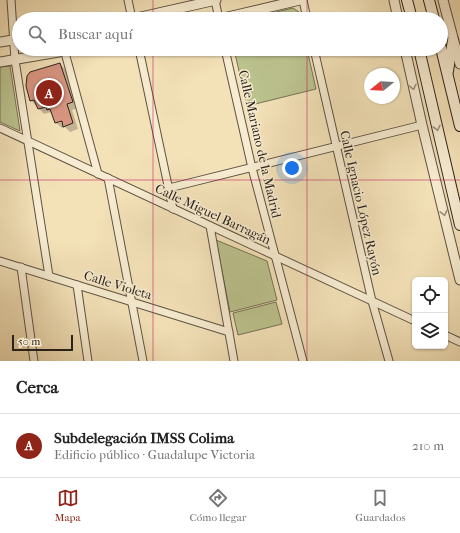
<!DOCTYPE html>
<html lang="es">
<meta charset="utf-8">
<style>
:root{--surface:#fff;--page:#f6f6f6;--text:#222;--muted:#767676;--line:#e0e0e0;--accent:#8f2418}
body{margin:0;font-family:"IM FELL French Canon",serif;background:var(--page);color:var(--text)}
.controls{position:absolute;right:12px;bottom:12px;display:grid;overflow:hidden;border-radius:6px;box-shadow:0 1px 3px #0004}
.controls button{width:36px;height:36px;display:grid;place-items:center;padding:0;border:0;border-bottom:1px solid var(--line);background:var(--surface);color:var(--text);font:20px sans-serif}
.compass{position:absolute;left:364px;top:68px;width:36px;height:36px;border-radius:50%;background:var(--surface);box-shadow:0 1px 3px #0004;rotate:252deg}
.scale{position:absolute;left:12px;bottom:10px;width:61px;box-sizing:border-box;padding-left:4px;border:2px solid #2d221a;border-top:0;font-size:11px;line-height:14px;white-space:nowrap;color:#2d221a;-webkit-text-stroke:3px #f7ecd1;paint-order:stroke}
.you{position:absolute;left:292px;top:168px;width:14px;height:14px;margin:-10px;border:3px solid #fff;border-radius:50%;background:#1a73e8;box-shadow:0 0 0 6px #1a73e833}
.badge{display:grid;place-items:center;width:26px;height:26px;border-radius:50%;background:var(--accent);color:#fff;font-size:13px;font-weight:700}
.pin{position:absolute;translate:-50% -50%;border:2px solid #fff;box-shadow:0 1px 4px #0006}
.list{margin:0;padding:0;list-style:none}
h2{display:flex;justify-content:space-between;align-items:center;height:52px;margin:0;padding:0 16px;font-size:17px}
h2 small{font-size:13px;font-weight:400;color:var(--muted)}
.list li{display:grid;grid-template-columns:26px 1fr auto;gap:12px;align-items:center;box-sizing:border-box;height:64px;padding:0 16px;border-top:1px solid var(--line)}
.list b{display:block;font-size:15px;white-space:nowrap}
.list p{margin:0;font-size:13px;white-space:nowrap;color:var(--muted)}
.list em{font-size:13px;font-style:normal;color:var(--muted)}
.icon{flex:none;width:22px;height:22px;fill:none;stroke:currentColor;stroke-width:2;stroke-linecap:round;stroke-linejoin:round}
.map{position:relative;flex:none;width:460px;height:361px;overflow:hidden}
.search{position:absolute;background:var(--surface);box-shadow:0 1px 3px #0004;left:12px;right:12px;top:12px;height:44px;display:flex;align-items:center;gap:10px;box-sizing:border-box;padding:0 14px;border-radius:22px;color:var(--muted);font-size:15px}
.sheet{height:116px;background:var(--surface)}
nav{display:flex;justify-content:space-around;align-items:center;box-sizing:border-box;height:56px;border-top:1px solid var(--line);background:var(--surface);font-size:11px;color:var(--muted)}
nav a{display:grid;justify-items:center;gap:2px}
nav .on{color:var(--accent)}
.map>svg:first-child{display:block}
.green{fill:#bbc28e;stroke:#747254}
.shadow{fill:#0003;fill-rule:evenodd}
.building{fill:#d89581;stroke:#2d221a}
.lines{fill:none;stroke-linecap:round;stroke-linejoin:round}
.minor-casing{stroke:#5e5242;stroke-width:9}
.tertiary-casing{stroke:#5e5242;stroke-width:11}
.secondary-casing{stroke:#2d221a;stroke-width:12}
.minor{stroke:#f7ecd1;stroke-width:7}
.tertiary{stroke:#f7ecd1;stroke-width:9}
.secondary{stroke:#f7ecd1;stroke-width:10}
.oneway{stroke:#9c917f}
.grid{fill:none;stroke:#c2185b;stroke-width:1;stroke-opacity:0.55}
.labels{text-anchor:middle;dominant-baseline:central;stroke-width:3;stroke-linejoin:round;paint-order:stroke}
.street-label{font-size:13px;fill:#2d221a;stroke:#f7ecd1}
</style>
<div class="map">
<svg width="460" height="361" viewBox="0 0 460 361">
<rect width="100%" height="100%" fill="#f3e1b8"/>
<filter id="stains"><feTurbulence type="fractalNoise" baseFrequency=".005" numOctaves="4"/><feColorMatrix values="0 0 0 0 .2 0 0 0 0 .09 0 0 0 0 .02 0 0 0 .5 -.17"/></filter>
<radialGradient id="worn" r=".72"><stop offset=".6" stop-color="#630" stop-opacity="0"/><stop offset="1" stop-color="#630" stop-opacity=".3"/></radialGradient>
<g class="green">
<polygon points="293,8 299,12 300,19 247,19"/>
<polygon points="234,49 307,49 316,89 247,106"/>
<polygon points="10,66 20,131 0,122 0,67"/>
<polygon points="216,240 267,261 277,300 230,312"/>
<polygon points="276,302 282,324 238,335 233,313"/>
</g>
<path class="shadow" d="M60 64 65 69 78 108 72 110 78 129 70 132 65 127 62 128 56 123 53 115 51 112 44 114 31 100ZM67 120 58 123V121Z"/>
<polygon class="building" points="60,63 73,102 67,104 73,123 63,127 62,121 55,123 50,109 47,110 46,107 38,109 34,100 30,101 26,86 27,76 30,72"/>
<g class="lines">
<g class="minor-casing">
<g id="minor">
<polyline points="11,0 15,60 49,276"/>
<polyline points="128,0 132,19"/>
<polyline points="215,0 219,19"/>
<polyline points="303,0 307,19"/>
<polyline points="64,49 98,174"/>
<polyline points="139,49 173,209"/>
<polyline points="225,49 252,168 303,361"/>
<polyline points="314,49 372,301 389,361"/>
<polyline points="0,128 415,321"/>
<polyline points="108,178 143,361"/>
<polyline points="169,188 422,125"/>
<polyline points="210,226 234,361"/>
<polyline points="0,261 229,332"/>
<polyline points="21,267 34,361"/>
<polyline points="77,285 88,361"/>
<polyline points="445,335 460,342"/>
</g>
</g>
<g class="tertiary-casing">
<g id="tertiary">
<polyline points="394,0 398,19"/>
<polyline points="443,0 460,64"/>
<polyline points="132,19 216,0"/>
<polyline points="219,19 300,0"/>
<polyline points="0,42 19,39"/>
<polyline points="405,49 422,125 460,280"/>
<polyline points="0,62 76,49"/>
</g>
</g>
<g class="secondary-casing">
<g id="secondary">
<polyline points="407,0 412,19"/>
<polyline points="429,0 434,19"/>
<polyline points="441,48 460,126"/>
<polyline points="419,49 460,225"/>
<polyline points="448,71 453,40"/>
</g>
</g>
<use href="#minor" class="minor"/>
<use href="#tertiary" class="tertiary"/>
<use href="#secondary" class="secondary"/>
</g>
<defs><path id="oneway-chevron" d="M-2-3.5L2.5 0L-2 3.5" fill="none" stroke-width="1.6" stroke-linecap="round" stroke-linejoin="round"/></defs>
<g class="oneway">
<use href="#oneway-chevron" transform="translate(413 87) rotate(77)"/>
<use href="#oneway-chevron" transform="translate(437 128) rotate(77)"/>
<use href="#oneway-chevron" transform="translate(444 213) rotate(76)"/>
</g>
<path class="grid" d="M153 0V19M307 0V19M153 49V361M307 49V361M0 180H460"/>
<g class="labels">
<g class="street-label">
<text transform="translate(260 144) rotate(77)">Calle Mariano de la Madrid</text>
<text transform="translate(361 203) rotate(77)">Calle Ignacio López Rayón</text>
<text transform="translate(213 214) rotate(25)">Calle Miguel Barragán</text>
<text transform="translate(118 285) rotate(17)">Calle Violeta</text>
</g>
</g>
<rect width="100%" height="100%" filter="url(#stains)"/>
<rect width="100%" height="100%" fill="url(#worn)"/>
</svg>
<div class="controls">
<button><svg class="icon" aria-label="locate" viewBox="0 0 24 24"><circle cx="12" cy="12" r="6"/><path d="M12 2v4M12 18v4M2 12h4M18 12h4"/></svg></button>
<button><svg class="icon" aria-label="layers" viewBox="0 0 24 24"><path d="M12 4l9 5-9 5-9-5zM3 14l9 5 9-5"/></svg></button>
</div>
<svg class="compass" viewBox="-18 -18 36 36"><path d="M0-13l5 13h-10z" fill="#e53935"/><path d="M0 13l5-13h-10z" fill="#767676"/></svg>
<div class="scale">50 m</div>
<div class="you"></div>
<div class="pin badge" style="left:49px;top:93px">A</div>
<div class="search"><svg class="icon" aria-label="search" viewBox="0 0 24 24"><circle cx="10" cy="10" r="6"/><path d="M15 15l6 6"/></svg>Buscar aquí</div>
</div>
<section class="sheet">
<h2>Cerca<small></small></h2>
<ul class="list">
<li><span class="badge">A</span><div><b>Subdelegación IMSS Colima</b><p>Edificio público · Guadalupe Victoria</p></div><em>210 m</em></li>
</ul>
</section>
<nav>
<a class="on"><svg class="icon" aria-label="map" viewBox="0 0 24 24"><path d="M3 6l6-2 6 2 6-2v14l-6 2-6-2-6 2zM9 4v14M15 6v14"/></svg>Mapa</a>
<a><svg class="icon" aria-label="directions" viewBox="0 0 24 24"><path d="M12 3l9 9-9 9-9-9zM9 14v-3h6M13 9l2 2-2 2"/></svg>Cómo llegar</a>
<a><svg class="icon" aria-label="saved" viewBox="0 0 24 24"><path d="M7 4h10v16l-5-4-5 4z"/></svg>Guardados</a>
</nav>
